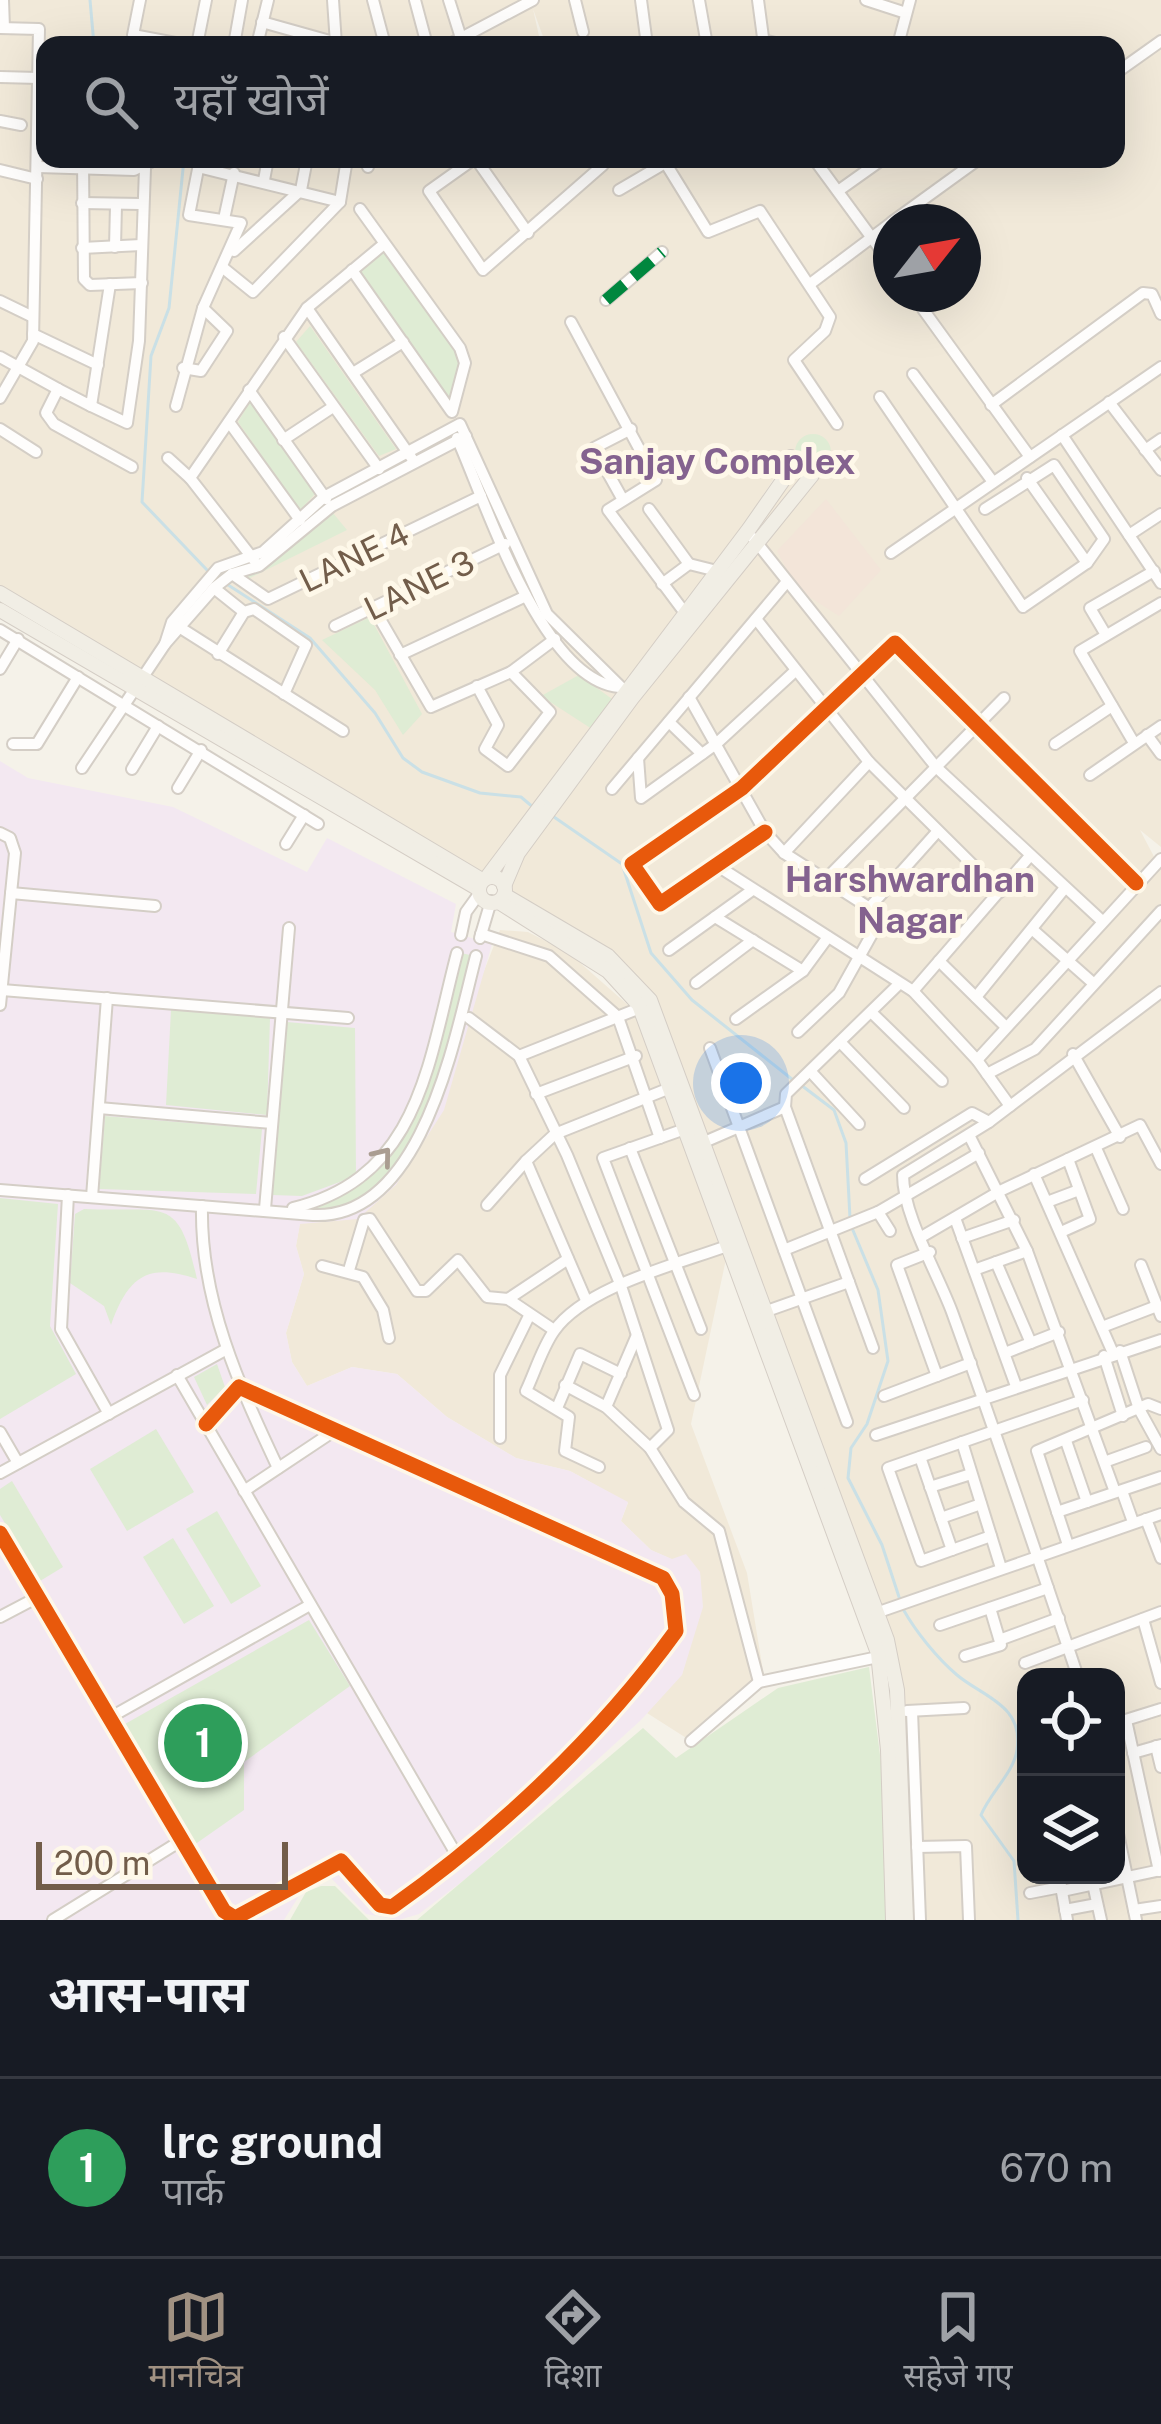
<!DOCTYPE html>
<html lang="hi">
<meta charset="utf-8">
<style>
:root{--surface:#171b24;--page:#20242c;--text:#f1f3f6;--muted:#9ea1a6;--line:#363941;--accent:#a09182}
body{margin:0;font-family:"Public Sans","Noto Sans Devanagari",sans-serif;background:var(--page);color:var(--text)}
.controls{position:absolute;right:36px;bottom:36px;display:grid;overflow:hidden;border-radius:24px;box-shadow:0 12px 48px #0002}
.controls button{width:108px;height:108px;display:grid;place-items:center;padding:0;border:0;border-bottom:3px solid var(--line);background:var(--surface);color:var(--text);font:60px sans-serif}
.compass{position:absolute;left:873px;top:204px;width:108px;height:108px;border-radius:50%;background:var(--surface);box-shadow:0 12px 48px #0002;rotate:59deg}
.scale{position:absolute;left:36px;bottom:30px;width:252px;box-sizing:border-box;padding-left:12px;border:6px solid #725d4a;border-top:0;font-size:33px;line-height:42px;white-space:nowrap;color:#725d4a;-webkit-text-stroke:9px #fef8e9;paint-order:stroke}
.you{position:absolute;left:741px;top:1083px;width:42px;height:42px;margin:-30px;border:9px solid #fff;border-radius:50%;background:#1a73e8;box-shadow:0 0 0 18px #1a73e833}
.badge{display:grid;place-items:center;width:78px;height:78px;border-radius:50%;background:var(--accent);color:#fff;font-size:39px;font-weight:700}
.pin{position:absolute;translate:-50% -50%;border:6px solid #fff;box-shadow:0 3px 12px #0006}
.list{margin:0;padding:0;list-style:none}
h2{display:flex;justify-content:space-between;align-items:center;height:156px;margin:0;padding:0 48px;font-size:51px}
h2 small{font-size:39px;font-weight:400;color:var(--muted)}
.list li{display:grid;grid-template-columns:78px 1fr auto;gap:36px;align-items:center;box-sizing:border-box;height:180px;padding:0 48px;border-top:3px solid var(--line)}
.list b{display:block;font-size:45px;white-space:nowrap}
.list p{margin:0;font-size:39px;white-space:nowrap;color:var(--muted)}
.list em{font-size:39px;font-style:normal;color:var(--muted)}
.icon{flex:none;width:66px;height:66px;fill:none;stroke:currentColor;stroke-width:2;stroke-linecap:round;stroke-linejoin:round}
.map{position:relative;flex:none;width:1161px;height:1920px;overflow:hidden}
.search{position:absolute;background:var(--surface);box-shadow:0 12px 48px #0002;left:36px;right:36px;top:36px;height:132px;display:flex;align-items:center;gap:30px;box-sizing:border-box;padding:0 42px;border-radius:24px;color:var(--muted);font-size:45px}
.sheet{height:336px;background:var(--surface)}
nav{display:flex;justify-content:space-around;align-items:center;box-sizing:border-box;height:168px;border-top:3px solid var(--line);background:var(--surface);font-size:33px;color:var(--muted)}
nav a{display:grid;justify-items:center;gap:6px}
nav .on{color:var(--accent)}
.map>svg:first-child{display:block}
.residential{fill:#f1e9d9;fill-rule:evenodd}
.commercial{fill:#f3e5d9}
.education{fill:#f3e8f1}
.green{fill:#dfecd4}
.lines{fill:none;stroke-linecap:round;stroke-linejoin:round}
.stream{stroke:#cae0e6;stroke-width:3}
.minor-casing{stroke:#d4cec6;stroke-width:14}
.major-casing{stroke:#d4cdc5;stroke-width:16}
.minor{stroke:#fefdfc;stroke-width:10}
.major{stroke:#f1eee5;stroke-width:14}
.quiet{stroke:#00873e;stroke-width:12;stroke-dasharray:24 12;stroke-linecap:butt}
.cycleway-casing{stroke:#fef8e9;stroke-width:22}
.cycleway{stroke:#e8590c;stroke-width:15}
.oneway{stroke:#aa9d91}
.labels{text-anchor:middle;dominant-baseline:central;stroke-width:10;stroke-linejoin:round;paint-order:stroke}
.street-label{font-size:33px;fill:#725d4a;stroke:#fef8e9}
.neighbourhood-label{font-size:36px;font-weight:bold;fill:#84628f;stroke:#fef8e9}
</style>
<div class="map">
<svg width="1161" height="1920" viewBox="0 0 1161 1920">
<rect width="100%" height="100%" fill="#f5f2e9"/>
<g class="residential">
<path d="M0 0H1161V847L1140 830 1161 870V1920H902L894 1702 883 1648 646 1006 504 897 496 879 0 599ZM533 9 546 45H1116V159H45V45H541ZM891 222H963V294H891ZM808 456 809 457 720 561 788 457 795 466ZM1026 1677H1116V1875H1026Z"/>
<polygon points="500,930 528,932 569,953 637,1013 726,1259 691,1424 747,1573 764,1677 691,1741 647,1713 682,1674 702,1607 700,1572 651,1550 621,1521 628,1503 570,1471 516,1458 447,1417 397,1374 352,1367 307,1386 292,1362 286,1333 304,1274 296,1246 300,1223 417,1142"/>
</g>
<polygon class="commercial" points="826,499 881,570 839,616 797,589 777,551"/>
<polygon class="education" points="0,761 28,778 173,807 307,872 327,838 456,904 451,932 492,944 444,1110 396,1185 358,1219 300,1224 296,1246 304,1274 286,1333 292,1362 307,1386 352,1367 397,1374 447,1417 516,1458 570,1471 628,1502 621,1521 651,1550 672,1559 686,1554 700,1572 703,1607 682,1675 641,1720 472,1874 419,1914 399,1920 366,1914 330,1877 304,1888 284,1920 0,1920"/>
<g class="green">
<polygon points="383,252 461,356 452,405 358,270"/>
<polygon points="310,326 396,449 379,456 296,342"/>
<polygon points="250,402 315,494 300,510 238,422"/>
<circle cx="813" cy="452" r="18"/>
<polygon points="328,507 347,530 248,579 239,575"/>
<polygon points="370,617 422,714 403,735 375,690 322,640"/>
<polygon points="579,675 612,699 592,729 541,696"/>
<path d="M461 953 470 955C452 1027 413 1237 302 1209 368 1192 383 1169 417 1112Z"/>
<polygon points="171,1010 270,1018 267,1115 166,1105"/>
<polygon points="287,1022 355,1028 356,1176 302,1196 272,1195"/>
<polygon points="105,1116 262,1129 256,1194 99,1189"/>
<polygon points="0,1198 58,1204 50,1326 76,1374 0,1419"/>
<path d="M84 1209C165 1213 178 1192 197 1279 147 1262 128 1277 111 1325L104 1306 70 1283 75 1214Z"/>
<polygon points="217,1364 225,1387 207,1405 194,1377"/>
<polygon points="156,1429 194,1492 127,1531 90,1469"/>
<polygon points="12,1481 63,1567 40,1581 0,1515 0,1489"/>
<polygon points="217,1511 261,1586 231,1604 186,1529"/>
<polygon points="173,1538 214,1606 184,1624 143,1557"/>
<polygon points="309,1620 350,1686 244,1762 244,1810 194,1845 125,1724"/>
<polygon points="869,1667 883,1779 887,1920 417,1920 643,1728 676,1758 778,1688"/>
<polygon points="321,1886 335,1886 369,1920 290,1920 306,1892"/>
</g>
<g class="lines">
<g class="stream">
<polyline points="90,0 94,45"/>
<polyline points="184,159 169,308 151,356 142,502 207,570"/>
<polyline points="225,583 310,638 375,713 403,758 422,772 480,793 521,797 534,808"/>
<polyline points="554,817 622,864 651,953 692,1000 793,1080"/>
<polyline points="801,1085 834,1110 846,1143 850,1218"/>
<polyline points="852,1228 878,1290 888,1361 867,1424 851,1448 848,1478 882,1545 900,1600"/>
<path d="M903 1609C916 1632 937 1658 957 1675 983 1697 1024 1705 1017 1750 1014 1772 990 1793 981 1815L1014 1861 1018 1920"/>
</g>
<g class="minor-casing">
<g id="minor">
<polyline points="3,0 4,28"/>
<polyline points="140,0 133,35 186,45"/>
<polyline points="333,0 336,44"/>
<polyline points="373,0 385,45"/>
<polyline points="415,0 427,45"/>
<polyline points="449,0 461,38"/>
<polyline points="575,0 583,32"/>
<polyline points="641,0 647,45"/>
<polyline points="699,0 707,45"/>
<polyline points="758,0 764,45"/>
<polyline points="866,0 906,13"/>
<polyline points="262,22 337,43"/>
<polyline points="0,28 39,29 33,341 0,398"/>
<polyline points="763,40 784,45"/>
<polyline points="197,45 206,0"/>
<polyline points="234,45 242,0"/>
<polyline points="257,45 268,0"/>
<polyline points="448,45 533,0"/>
<polyline points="898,45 910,0"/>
<polyline points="1116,73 1161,41"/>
<polyline points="0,77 38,78"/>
<polyline points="0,121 21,125"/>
<polyline points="83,159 84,279 90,285 142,283"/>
<polyline points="366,159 368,167"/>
<polyline points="474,159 429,191 483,270 603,165"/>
<polyline points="476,159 528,233"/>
<polyline points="663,159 708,232 760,211 830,317 825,331 794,360 837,424"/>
<polyline points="814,159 891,264"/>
<polyline points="38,167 134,170 157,159"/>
<polyline points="198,167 340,202"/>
<polyline points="0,170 37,179"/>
<polyline points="264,180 268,159"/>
<polyline points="619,190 672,159"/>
<polyline points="838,191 883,159"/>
<polyline points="82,203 141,204"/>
<polyline points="360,209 460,348 465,363 452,412"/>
<polyline points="224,219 234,173"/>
<polyline points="892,222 979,159"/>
<polyline points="115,247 116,205"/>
<polyline points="82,248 141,245"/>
<polyline points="234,251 301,190 307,159"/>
<polyline points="222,267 253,292 340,202 347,159"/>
<polyline points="352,270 451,411"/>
<polyline points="110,284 91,406 58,389 46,413 54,424 132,467"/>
<polyline points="810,284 891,223"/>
<polyline points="912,294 1030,457"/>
<polyline points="606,300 662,252"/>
<polyline points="0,301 33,317"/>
<polyline points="307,308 413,460"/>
<polyline points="571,322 656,480 608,510 685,613"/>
<polyline points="33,334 98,365"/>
<polyline points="284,337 379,469"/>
<polyline points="0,357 58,389"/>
<polyline points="183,368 201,371 227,331 203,308"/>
<polyline points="353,373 403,342"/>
<polyline points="913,374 993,482"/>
<polyline points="249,390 326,499"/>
<polyline points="880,397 1023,607 1087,563 1027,478"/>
<polyline points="1109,402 1161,470"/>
<polyline points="991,405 1143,293 1152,294 1161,314"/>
<polyline points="91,406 127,423 139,341 145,168"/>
<polyline points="176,406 203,308 241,223 189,215 200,159"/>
<polyline points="229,422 300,520"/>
<polyline points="0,429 36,452"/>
<polyline points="1062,435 1161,583"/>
<path d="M457 438C485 500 542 681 619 687"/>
<polyline points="283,440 333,407"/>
<polyline points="1145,450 1161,439"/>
<polyline points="168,458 190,478"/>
<polyline points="623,500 594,448 631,429"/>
<polyline points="649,509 689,564"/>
<polyline points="985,509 1054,465 1104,539 1087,563"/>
<polyline points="1129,535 1161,514"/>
<polyline points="753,538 936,767 1101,920"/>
<polyline points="891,553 1161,367"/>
<polyline points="254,560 190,478 307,308 384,244"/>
<polyline points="232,574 268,599 481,496"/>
<polyline points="662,584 689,564 717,571"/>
<polyline points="214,588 244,612 254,609 306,645 284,694"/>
<polyline points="373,607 431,707 511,672 555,639"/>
<polyline points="756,619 869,762 1000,892"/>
<polyline points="335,626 505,544"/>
<polyline points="179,627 343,731"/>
<polyline points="0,630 318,824"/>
<polyline points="1106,635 1090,608 1154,571"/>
<polyline points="165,644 172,622 218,568 263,552 324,497 460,424 547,614 629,695"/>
<polyline points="218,654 244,612"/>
<polyline points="400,655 526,596"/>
<polyline points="0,669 18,639"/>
<polyline points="477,686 498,725 485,749 508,766 550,712 511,672"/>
<polyline points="689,697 765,832 784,853 882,916 839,993 798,1032"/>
<polyline points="669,722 702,754"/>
<polyline points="1147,735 1161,754"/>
<polyline points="1134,743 1080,651 1161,603"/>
<polyline points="13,744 37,744 78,677"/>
<polyline points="1055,744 1112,706"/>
<polyline points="638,758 641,798 716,744 794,672"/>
<polyline points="82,768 165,644 214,588 232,574 259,566 332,506 466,436"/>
<polyline points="132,769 158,726"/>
<polyline points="1090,775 1161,726"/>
<polyline points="178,788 201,750"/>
<polyline points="612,789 785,584"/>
<polyline points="765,832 660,904 632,864 742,788 895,643 1136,883"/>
<polyline points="0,833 10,838 15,853 0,1005"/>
<polyline points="286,844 304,815"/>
<polyline points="784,853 869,762"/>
<polyline points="716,865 913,991 977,1060 1010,1106"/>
<polyline points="825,880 1004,698"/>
<polyline points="11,893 155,906"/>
<polyline points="869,908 937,832"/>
<polyline points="715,917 803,971"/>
<polyline points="1033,930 1093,983"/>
<polyline points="481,934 549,956 618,1017 660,1138"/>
<polyline points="461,935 466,912 479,894"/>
<polyline points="480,938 491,901"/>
<polyline points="669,950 751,891"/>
<polyline points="939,961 1006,1027"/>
<polyline points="696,983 753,940"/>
<polyline points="2,990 348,1018"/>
<polyline points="913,991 1029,857"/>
<polyline points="976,997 1064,889"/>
<polyline points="872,1013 942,1081"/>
<polyline points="469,1018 519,1056 567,1155 621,1286 668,1430 650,1448"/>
<polyline points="736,1019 803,971 828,937"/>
<polyline points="842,1044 904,1108"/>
<polyline points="710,1048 847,1422"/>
<polyline points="1073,1054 1120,1137"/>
<polyline points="519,1056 640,1008"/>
<polyline points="977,1060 1161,859"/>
<polyline points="811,1072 859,1124"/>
<polyline points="987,1074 1035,1049 1161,911"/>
<polyline points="536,1094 636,1056"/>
<polyline points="99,1108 272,1123"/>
<polyline points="685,1129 603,1158 694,1395"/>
<polyline points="969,1135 1027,1251 1115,1492"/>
<polyline points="702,1143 785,1107"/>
<polyline points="630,1148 701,1329"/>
<polyline points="1096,1148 1123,1209"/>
<polyline points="1034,1174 1113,1353"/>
<polyline points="865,1179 972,1113 989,1122"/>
<path d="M0 1190 313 1215C423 1220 455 1036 476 956"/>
<polyline points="68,1195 61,1329 109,1414"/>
<polyline points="92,1197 107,998"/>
<polyline points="1047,1202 1079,1190"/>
<polyline points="487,1205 526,1161"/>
<path d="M202 1206C200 1300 239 1385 278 1468"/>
<path d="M293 1208C420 1177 428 1063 457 953"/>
<polyline points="265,1209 289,928"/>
<polyline points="878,1212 890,1231"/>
<polyline points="955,1218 1016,1386"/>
<polyline points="1061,1232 1090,1219 1068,1159"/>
<polyline points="923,1236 1000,1191 1140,1125 1161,1164"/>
<polyline points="962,1238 1014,1220"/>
<polyline points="784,1250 878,1212 979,1153"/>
<polyline points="930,1252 897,1265 937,1376"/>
<polyline points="996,1262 1031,1343"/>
<polyline points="1141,1265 1161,1316"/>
<polyline points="322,1266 363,1277 383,1310 389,1338"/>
<polyline points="349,1270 364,1220 370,1219 417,1291 426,1291 458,1260 487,1297 508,1299 554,1330"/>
<polyline points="974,1270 1027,1251"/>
<polyline points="508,1299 568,1259"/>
<polyline points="586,1300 526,1161 555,1134 670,1088"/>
<polyline points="764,1312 849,1282"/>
<polyline points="1102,1327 1157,1306"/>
<polyline points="873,1348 785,1107 786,1094 899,984"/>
<polyline points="1120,1351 1139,1409 1161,1449"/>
<polyline points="1005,1353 1059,1332"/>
<polyline points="1104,1356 1123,1416"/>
<polyline points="177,1375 459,1859"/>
<polyline points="565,1385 606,1407 650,1448 684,1502 719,1531 759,1682"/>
<polyline points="884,1396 971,1363"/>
<polyline points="606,1407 637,1335"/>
<polyline points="557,1408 580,1354 621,1374"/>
<polyline points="0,1432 18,1463"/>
<polyline points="876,1435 1161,1340"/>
<polyline points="500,1438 500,1375 529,1316"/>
<polyline points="1066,1441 1087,1502"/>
<polyline points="962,1442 1001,1568"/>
<polyline points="920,1457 952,1550"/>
<polyline points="1107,1461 1146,1447"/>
<path d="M599 1467 565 1451 569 1417 526 1391C535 1372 542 1348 554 1331 585 1287 675 1265 727 1246"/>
<polyline points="0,1473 225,1350"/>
<polyline points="930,1487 971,1474"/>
<polyline points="244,1491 334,1431"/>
<polyline points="1122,1491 1133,1522"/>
<polyline points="1057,1512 1161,1477"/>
<polyline points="941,1518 981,1504"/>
<polyline points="1146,1519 1161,1558"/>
<path d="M0 1533 224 1911 235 1918 341 1861 380 1905 392 1907C498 1832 600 1736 676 1631L672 1594 663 1578 239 1387 206 1424"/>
<polyline points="991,1536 921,1561 888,1468 1083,1400"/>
<polyline points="1068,1545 1037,1451 1148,1404 1161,1409"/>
<polyline points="876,1613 1161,1514"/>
<polyline points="0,1617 38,1597"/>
<polyline points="1143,1619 1161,1683"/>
<polyline points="940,1625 1048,1588"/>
<polyline points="1002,1639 1059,1618"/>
<polyline points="965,1656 1001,1645 990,1608"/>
<polyline points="1025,1663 1161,1612"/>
<path d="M1078 1677C1037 1555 996 1433 952 1312 937 1272 903 1215 903 1175L989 1122 1161 992"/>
<polyline points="907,1711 964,1708"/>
<polyline points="912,1711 920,1920"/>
<polyline points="109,1718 310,1605"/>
<polyline points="1126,1720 1159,1871"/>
<polyline points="1116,1723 1161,1709"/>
<polyline points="691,1741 759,1682 878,1657"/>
<polyline points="1156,1746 1161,1767"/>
<polyline points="1133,1753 1161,1745"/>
<polyline points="1116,1824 1136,1920"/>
<polyline points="917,1847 966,1846 969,1920"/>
<polyline points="1059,1875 1067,1920"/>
<polyline points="1091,1875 1101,1920"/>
<polyline points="1062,1891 1161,1870"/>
<polyline points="1030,1893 1061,1887"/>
<polyline points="1065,1910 1097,1904"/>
<polyline points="1134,1910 1161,1906"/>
<polyline points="53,1920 179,1842"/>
</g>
</g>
<g class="major-casing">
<g id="major">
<polyline points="0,593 482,880"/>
<polyline points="0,610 477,888"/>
<polyline points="488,876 749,529 786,476 791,457"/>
<circle cx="492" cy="890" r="13"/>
<polyline points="504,886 518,853 632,698 812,475"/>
<polyline points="506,896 608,956 650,1000 887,1640 897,1690 906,1920"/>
<polyline points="499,902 608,971 639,1005 878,1653 888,1750 893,1920"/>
</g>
</g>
<use href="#minor" class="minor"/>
<use href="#major" class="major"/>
<polyline class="quiet" points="606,300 662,252"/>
<g class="cycleway-casing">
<g id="cycleway">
<polyline points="765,832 660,904 632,864 742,788 895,643 1136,883"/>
<path d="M0 1533 224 1911 235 1918 341 1861 380 1905 392 1907C498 1832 600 1736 676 1631L672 1594 663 1578 239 1387 206 1424"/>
</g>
</g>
<use href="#cycleway" class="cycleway"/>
</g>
<defs><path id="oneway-chevron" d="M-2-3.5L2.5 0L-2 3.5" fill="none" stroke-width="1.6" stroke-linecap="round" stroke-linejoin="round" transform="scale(3)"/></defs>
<use class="oneway" href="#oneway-chevron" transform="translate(383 1156) rotate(-51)"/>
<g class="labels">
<g class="street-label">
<text transform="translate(354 557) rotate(-26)">LANE 4</text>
<text transform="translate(419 585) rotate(-26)">LANE 3</text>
</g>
<g class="neighbourhood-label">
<text x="717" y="461">Sanjay Complex</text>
<text x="910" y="879">Harshwardhan<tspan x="910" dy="41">Nagar</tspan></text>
</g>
</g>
</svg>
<div class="controls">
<button><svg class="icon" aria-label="locate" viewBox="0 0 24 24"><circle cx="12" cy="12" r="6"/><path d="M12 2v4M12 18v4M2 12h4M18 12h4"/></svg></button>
<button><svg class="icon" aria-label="layers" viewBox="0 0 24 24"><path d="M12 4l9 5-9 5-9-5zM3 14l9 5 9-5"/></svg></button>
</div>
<svg class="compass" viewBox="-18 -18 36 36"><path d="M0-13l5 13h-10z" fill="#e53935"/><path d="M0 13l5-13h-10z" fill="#9ea1a6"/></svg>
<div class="scale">200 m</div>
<div class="you"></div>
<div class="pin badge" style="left:203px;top:1743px;background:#2e9e5b">1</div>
<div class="search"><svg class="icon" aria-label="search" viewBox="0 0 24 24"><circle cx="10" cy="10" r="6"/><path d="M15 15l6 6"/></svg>यहाँ खोजें</div>
</div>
<section class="sheet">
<h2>आस-पास<small></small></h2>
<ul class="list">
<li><span class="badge" style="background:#2e9e5b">1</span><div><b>lrc ground</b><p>पार्क</p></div><em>670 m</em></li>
</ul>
</section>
<nav>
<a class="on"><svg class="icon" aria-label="map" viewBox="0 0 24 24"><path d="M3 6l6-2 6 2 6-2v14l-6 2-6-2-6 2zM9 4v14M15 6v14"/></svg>मानचित्र</a>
<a><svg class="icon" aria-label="directions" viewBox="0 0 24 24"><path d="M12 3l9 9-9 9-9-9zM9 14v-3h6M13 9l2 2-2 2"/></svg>दिशा</a>
<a><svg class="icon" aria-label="saved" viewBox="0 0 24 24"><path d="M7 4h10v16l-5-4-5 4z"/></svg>सहेजे गए</a>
</nav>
